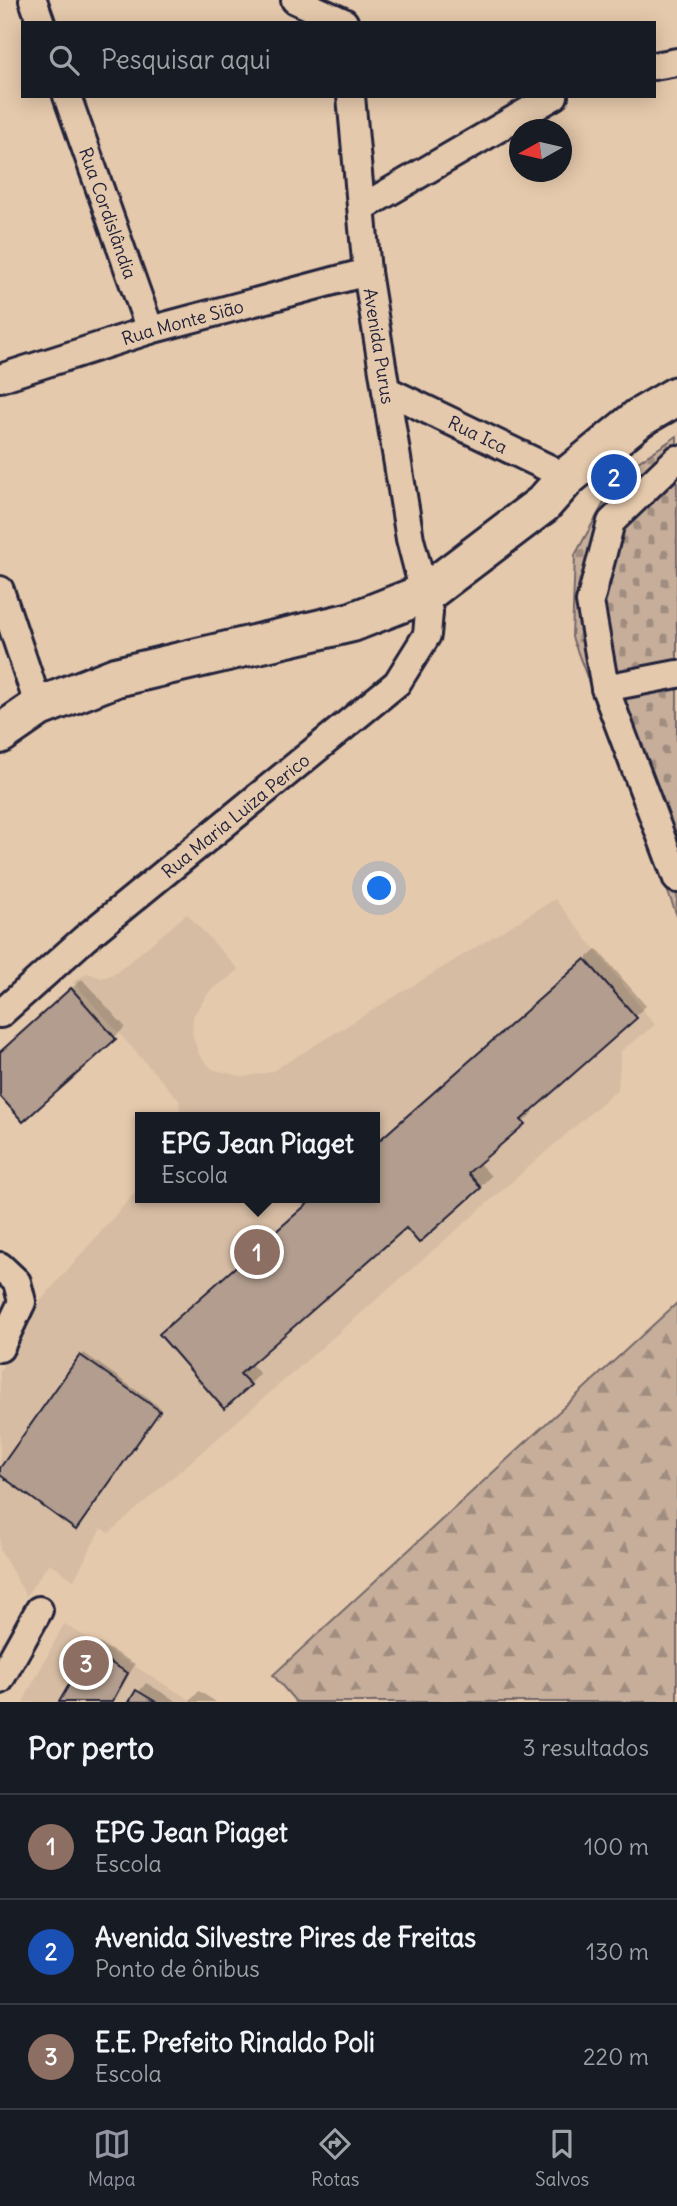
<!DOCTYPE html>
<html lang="pt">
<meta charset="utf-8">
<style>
:root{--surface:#171b24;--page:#20242c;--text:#f1f3f6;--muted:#9ea1a6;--line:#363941;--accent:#9495a2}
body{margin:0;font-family:Delius,sans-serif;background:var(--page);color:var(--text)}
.compass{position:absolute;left:509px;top:119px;width:63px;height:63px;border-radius:50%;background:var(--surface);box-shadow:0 4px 18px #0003;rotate:262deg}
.you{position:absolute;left:380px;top:889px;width:24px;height:24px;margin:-18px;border:5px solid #fff;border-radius:50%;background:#1a73e8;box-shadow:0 0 0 10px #1a73e833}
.badge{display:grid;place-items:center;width:46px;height:46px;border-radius:50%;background:var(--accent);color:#fff;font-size:23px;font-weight:700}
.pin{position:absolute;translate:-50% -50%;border:4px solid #fff;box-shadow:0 2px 7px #0006}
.popup{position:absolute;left:135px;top:1112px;width:245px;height:91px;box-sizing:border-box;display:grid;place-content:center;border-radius:0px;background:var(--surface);filter:drop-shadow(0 2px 5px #0005);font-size:23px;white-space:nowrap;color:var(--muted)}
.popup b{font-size:26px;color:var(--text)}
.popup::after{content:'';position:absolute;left:50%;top:100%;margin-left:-14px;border:14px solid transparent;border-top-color:var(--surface)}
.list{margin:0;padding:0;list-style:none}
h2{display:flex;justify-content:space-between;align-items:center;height:91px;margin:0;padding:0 28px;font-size:30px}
h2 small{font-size:23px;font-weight:400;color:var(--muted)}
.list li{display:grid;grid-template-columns:46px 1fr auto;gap:21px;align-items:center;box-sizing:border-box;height:105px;padding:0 28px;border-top:2px solid var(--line)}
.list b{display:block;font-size:26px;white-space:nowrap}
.list p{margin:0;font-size:23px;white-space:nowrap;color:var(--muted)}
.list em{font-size:23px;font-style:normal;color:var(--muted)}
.icon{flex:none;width:38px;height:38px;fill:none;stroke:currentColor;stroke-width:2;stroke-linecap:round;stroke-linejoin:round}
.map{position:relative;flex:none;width:677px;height:1702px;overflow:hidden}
.search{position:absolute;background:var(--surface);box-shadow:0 4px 18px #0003;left:21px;right:21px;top:21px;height:77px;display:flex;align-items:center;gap:18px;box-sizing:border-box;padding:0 24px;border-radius:0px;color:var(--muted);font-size:26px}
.sheet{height:406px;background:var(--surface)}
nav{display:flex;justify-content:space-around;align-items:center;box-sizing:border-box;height:98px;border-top:2px solid var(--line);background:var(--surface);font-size:19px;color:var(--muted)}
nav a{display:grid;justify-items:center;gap:4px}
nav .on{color:var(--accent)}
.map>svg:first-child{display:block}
.built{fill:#d6bca3}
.forest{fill:url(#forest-firs);stroke:#74686a;stroke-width:2}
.cemetery{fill:url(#cemetery-stones);stroke:#74686a;stroke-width:2}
.shadow{fill:#0003}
.building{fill:#b29d8e;stroke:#22223b;stroke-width:2}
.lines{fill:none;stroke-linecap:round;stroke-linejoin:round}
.street-casing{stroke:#22223b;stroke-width:32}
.secondary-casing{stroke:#22223b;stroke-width:44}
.street{stroke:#e5c9ac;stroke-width:26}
.secondary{stroke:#e5c9ac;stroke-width:38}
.labels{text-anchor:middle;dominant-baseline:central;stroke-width:7;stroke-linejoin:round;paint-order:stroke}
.street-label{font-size:18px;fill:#22223b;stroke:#e5c9ac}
</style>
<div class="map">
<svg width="677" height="1702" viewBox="0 0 677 1702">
<defs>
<pattern id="forest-firs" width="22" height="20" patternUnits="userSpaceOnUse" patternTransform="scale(1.75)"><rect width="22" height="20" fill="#c6ae9a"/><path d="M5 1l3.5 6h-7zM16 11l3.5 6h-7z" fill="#a08d7f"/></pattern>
<pattern id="cemetery-stones" width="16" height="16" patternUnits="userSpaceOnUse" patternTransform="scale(1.75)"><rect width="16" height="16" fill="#c6ae9a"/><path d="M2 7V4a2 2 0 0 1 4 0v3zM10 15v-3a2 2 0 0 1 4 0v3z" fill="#a08d7f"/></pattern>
</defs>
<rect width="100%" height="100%" fill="#e5c9ac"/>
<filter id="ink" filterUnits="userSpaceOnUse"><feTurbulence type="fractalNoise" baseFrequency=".0143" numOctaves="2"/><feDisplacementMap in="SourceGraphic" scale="14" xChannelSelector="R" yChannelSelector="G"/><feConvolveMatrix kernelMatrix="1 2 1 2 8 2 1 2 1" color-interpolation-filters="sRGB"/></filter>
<g filter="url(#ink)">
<g class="built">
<polygon points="555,899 655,1025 621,1051 618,1089 109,1533 101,1528 74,1580 49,1563 26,1596 0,1550 0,1372 27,1316 140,1187 140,1198 374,1198 374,1117 181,1117 179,1100 73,982 87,973 102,978 116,973 187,914 239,970 209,992 193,1016 192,1033 199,1055 212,1069 243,1077 271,1072"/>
<polygon points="64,1624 194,1702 23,1702"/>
</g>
<polygon class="forest" points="677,1303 677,1702 296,1702 273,1675"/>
<polygon class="cemetery" points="677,436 677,916 572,637 575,555 620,474"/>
<g class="shadow">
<polygon points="597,949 646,1006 531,1109 534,1112 478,1162 491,1176 480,1187 419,1240 406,1225 250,1363 260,1374 250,1384 172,1324 315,1198 374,1198 374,1146"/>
<polygon points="82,979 125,1027 114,1038 0,1094 0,1053"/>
<polygon points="84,1353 161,1408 78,1525 0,1471"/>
<polygon points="99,1643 135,1664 114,1702 61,1702 90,1651"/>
<polygon points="146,1683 178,1702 131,1702"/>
<polygon points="199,1691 216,1702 189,1702"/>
</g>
<g class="building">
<polygon points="585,959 637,1018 521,1120 525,1124 468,1173 481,1188 419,1243 406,1228 240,1374 251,1385 224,1409 159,1334 314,1198 374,1198 374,1145"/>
<polygon points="71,988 116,1039 23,1122 0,1096 0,1052"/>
<polygon points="80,1355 160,1411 76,1530 0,1475 0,1468"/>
<polygon points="89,1650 128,1673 112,1702 59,1702"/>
<polygon points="136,1690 156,1702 129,1702"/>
</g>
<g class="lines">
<g class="street-casing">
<g id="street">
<polyline points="33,0 41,23"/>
<polyline points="295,0 344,22"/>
<polyline points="654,66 677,62"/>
<path id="s1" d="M67 96 150 330"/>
<polyline points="363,207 554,96"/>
<path id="s2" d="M0 378 150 330 367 272"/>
<path id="s3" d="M386 390 567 477"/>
<polyline points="677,459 611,522 590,602 605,688 677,879"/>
<polyline points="0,590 39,707"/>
<polyline points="605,688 677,674"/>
<path id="s4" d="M0 1014 84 939 397 683 427 635 429 612 410 539 367 272 351 96"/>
<polyline points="0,1266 17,1282 22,1302 0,1348"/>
<polyline points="0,1680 39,1610"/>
</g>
</g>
<g class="secondary-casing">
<polyline id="secondary" points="0,734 39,707 116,677 352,622 426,593 543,504 567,477 639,418 677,396"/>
</g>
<use href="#street" class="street"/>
<use href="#secondary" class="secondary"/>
</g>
</g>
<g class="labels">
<g class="street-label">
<text stroke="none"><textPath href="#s1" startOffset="124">Rua Cordislândia</textPath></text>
<text stroke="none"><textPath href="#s2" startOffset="191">Rua Monte Sião</textPath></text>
<text transform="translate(379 346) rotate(81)">Avenida Purus</text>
<text stroke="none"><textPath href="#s3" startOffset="102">Rua Ica</textPath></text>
<text stroke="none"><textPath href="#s4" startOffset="308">Rua Maria Luiza Perico</textPath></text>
</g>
</g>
</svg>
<svg class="compass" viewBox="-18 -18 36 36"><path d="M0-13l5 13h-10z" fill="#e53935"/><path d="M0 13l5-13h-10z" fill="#9ea1a6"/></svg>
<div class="you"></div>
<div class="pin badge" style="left:257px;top:1252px;background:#8d6e63">1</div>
<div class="popup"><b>EPG Jean Piaget</b>Escola</div>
<div class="pin badge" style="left:614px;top:477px;background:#1a4fb4">2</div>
<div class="pin badge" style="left:86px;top:1663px;background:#8d6e63">3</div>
<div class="search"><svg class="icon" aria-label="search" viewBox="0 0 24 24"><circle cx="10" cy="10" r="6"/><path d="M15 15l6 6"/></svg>Pesquisar aqui</div>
</div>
<section class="sheet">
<h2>Por perto<small>3 resultados</small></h2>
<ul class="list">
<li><span class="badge" style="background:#8d6e63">1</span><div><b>EPG Jean Piaget</b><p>Escola</p></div><em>100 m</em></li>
<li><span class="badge" style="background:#1a4fb4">2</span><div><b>Avenida Silvestre Pires de Freitas</b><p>Ponto de ônibus</p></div><em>130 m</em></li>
<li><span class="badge" style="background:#8d6e63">3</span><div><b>E.E. Prefeito Rinaldo Poli</b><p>Escola</p></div><em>220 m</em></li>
</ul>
</section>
<nav>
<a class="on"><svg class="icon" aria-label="map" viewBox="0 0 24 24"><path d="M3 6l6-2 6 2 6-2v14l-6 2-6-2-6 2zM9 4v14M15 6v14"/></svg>Mapa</a>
<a><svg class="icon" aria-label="directions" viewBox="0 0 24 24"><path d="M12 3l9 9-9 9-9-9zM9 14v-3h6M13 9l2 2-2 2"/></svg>Rotas</a>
<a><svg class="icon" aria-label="saved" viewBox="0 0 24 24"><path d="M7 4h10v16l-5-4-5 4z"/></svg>Salvos</a>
</nav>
